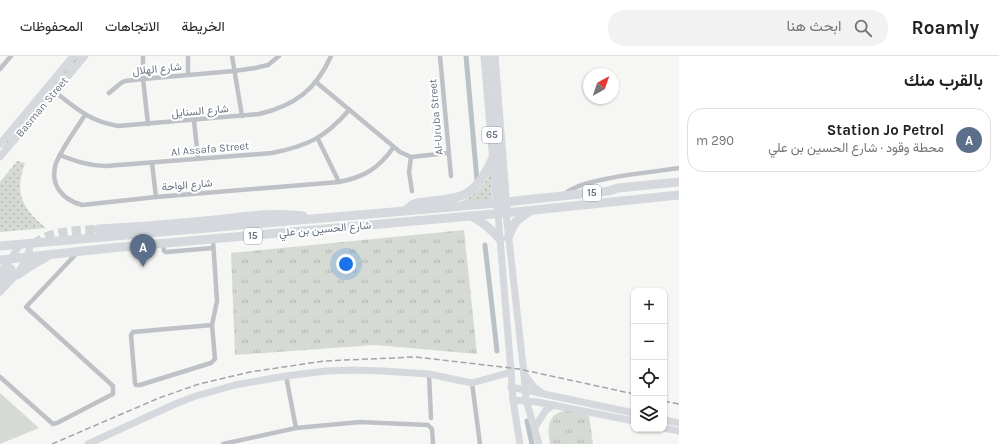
<!DOCTYPE html>
<html lang="ar">
<meta charset="utf-8">
<style>
:root{--surface:#fff;--page:#f2f2f2;--text:#202124;--muted:#757577;--line:#e0e0e0;--accent:#7c3aed}
body{margin:0;font-family:Karla,Vazirmatn,sans-serif;background:var(--page);color:var(--text);direction:rtl}
.controls{position:absolute;right:12px;bottom:12px;display:grid;overflow:hidden;border-radius:8px;box-shadow:0 1px 3px #0004}
.controls button{width:36px;height:36px;display:grid;place-items:center;padding:0;border:0;border-bottom:1px solid var(--line);background:var(--surface);color:var(--text);font:20px sans-serif}
.compass{position:absolute;left:583px;top:12px;width:36px;height:36px;border-radius:50%;background:var(--surface);box-shadow:0 1px 3px #0004;rotate:40deg}
.you{position:absolute;left:346px;top:208px;width:14px;height:14px;margin:-10px;border:3px solid #fff;border-radius:50%;background:#1a73e8;box-shadow:0 0 0 6px #1a73e833}
.badge{display:grid;place-items:center;width:26px;height:26px;border-radius:50%;background:var(--accent);color:#fff;font-size:13px;font-weight:700}
.pin{position:absolute;translate:-50% -33px;filter:drop-shadow(0 1px 2px #0008)}
.pin::after{content:'';position:absolute;top:21px;width:14px;height:12px;background:inherit;clip-path:polygon(0 0,100% 0,50% 100%)}
.list{margin:0;padding:0;list-style:none}
h2{display:flex;justify-content:space-between;align-items:center;height:52px;margin:0;padding:0 16px;font-size:17px}
h2 small{font-size:13px;font-weight:400;color:var(--muted)}
.list li{display:grid;grid-template-columns:26px 1fr auto;gap:12px;align-items:center;box-sizing:border-box;height:64px;margin:0 8px 8px;padding:0 8px;border:1px solid var(--line);border-radius:16px}
.list b{display:block;font-size:15px;white-space:nowrap}
.list p{margin:0;font-size:13px;white-space:nowrap;color:var(--muted)}
.list em{font-size:13px;font-style:normal;color:var(--muted)}
.icon{flex:none;width:22px;height:22px;fill:none;stroke:currentColor;stroke-width:2;stroke-linecap:round;stroke-linejoin:round}
.map{position:relative;flex:none;width:679px;height:388px;overflow:hidden;direction:ltr}
header{display:flex;align-items:center;gap:24px;box-sizing:border-box;height:56px;padding:0 20px;background:var(--surface);border-bottom:1px solid var(--line)}
header strong{font-size:19px}
nav{display:flex;gap:22px;margin-inline-start:auto;font-size:14px}
.search{width:280px;height:36px;background:var(--page);display:flex;align-items:center;gap:10px;box-sizing:border-box;padding:0 14px;border-radius:16px;color:var(--muted);font-size:15px}
main{display:flex}
aside{flex:1;background:var(--surface)}
.map>svg:first-child{display:block}
.grass{fill:#d5dbd4}
.park{fill:url(#park-tufts)}
.garden{fill:url(#garden-dots)}
.lines{fill:none;stroke-linecap:round;stroke-linejoin:round}
.canal{stroke:#bac2c8;stroke-width:5}
.highway-tunnel{stroke:#d2d6d8;stroke-width:9;stroke-dasharray:9 4.5;stroke-linecap:butt}
.street{stroke:#bec1c6;stroke-width:4.5}
.secondary{stroke:#d5d8dc;stroke-width:7}
.primary{stroke:#d5d8dc;stroke-width:7}
.highway{stroke:#d5d8dc;stroke-width:9}
.rail{stroke:#a0a5ac;stroke-width:1.5;stroke-dasharray:6 3;stroke-linecap:butt}
.labels{text-anchor:middle;dominant-baseline:central;stroke-width:4;stroke-linejoin:round;paint-order:stroke}
.shield{fill:#fff;stroke:#959da8;stroke-width:1}
.shield-label{font-size:10px;font-weight:bold;fill:#687383}
.street-label{font-size:11px;fill:#687383;stroke:#fff}
</style>
<header>
<strong>Roamly</strong>
<div class="search"><svg class="icon" aria-label="search" viewBox="0 0 24 24"><circle cx="10" cy="10" r="6"/><path d="M15 15l6 6"/></svg>ابحث هنا</div>
<nav><a>الخريطة</a><a>الاتجاهات</a><a>المحفوظات</a></nav>
</header>
<main>
<aside>
<h2>بالقرب منك<small></small></h2>
<ul class="list">
<li><span class="badge" style="background:#5c6f8a">A</span><div><b>Station Jo Petrol</b><p>محطة وقود · شارع الحسين بن علي</p></div><em>290 m</em></li>
</ul>
</aside>
<div class="map">
<svg width="679" height="388" viewBox="0 0 679 388">
<defs>
<pattern id="park-tufts" width="24" height="20" patternUnits="userSpaceOnUse"><rect width="24" height="20" fill="#d5dbd4"/><path d="M3 7l-1-3M5 7V3M7 7l1-3M15 17l-1-3M17 17v-4M19 17l1-3" fill="none" stroke="#b1b6b1"/></pattern>
<pattern id="garden-dots" width="8" height="8" patternUnits="userSpaceOnUse"><rect width="8" height="8" fill="#d5dbd4"/><path d="M2 2h.1M6 6h.1" fill="none" stroke="#b1b6b1" stroke-width="1.8" stroke-linecap="round"/></pattern>
</defs>
<rect width="100%" height="100%" fill="#f6f7f4"/>
<polygon class="grass" points="0,337 39,372 0,388"/>
<g class="park">
<polygon points="77,0 81,0 5,91 0,94"/>
<polygon points="464,174 477,298 375,289 235,299 231,197"/>
<path d="M568 354 589 360 593 388H550C547 371 547 357 568 354Z"/>
</g>
<g class="garden">
<path d="M17 105 25 107C14 138 22 152 46 172L0 176V126Z"/>
<path d="M491 116 492 145 456 148C474 140 482 134 491 116Z"/>
</g>
<g class="lines">
<g class="canal">
<polyline points="466,0 477,124"/>
<polyline points="485,189 497,295"/>
<polyline points="527,365 532,388"/>
</g>
<path class="highway-tunnel" d="M34 188C51 174 77 175 98 173"/>
<g class="street">
<polyline points="143,0 143,23 148,68"/>
<polyline points="232,0 242,60"/>
<polyline points="440,0 451,120"/>
<polyline points="0,13 11,0"/>
<polyline points="188,19 188,0"/>
<polyline points="316,26 400,96 411,101 448,97"/>
<path d="M55 36C77 53 89 65 118 70L259 58C294 50 316 34 331 0"/>
<polyline points="109,37 121,27 125,25 143,23 234,15 255,12 268,9 279,0"/>
<path d="M85 59C76 73 62 92 56 107 49 129 63 144 82 149L156 141 339 126C364 121 378 113 393 92"/>
<polyline points="194,65 198,102"/>
<polyline points="318,83 339,126"/>
<path d="M60 99C75 105 89 110 106 110L272 97C307 90 325 82 349 54"/>
<polyline points="411,101 409,116 412,135"/>
<polyline points="152,107 156,141"/>
<path d="M566 137C584 122 654 116 679 112"/>
<polyline points="163,188 164,195 166,196 213,192"/>
<polyline points="212,269 133,276 131,279 135,327 136,329 140,329 211,307 215,303 212,269 217,245 213,184"/>
<polyline points="429,318 431,362"/>
<polyline points="286,320 296,372"/>
<polyline points="0,321 53,368 57,367 113,338 113,330 26,251 77,197"/>
<polyline points="472,327 480,388"/>
<polyline points="223,388 296,372 360,366 428,369 432,373 433,388"/>
</g>
<g class="secondary">
<polyline points="506,157 524,318 526,344 539,388"/>
<polyline points="498,158 511,316 513,344 520,388"/>
<polyline points="524,318 534,331 541,336"/>
<polyline points="511,331 634,357"/>
<polyline points="513,344 537,346 634,365"/>
<polyline points="664,364 679,367"/>
<polyline points="535,371 546,354 554,349"/>
<polyline points="664,372 679,375"/>
<polyline points="88,388 175,348 196,340 235,329 286,320 326,315 355,314 383,315 429,318 472,327 511,316"/>
</g>
<g class="primary">
<polyline points="0,88 73,0"/>
<polyline points="0,101 85,0"/>
<polyline points="0,216 11,203 20,188"/>
<path d="M0 236C16 220 26 210 31 187"/>
</g>
<g class="highway">
<polyline points="485,0 498,152"/>
<polyline points="494,0 506,152"/>
<path d="M406 154 412 149 417 147C461 140 472 147 493 102"/>
<path d="M471 160C483 166 492 174 500 183"/>
<path d="M98 173C137 171 176 168 214 164 244 161 274 156 303 160"/>
<path d="M508 182C514 166 515 165 529 156"/>
<polyline points="0,190 497,147 609,135 618,132 679,126"/>
<polyline points="0,204 111,192 515,156 679,139"/>
<polyline points="17,219 32,209 46,201"/>
<polyline points="0,227 11,213"/>
</g>
<g class="rail">
<polyline points="664,345 679,348"/>
<polyline points="52,388 159,342 199,328 250,316 324,305 415,301 477,308 519,313 634,338"/>
</g>
</g>
<g class="labels">
<g class="shield">
<rect x="482" y="71" width="20" height="16" rx="3"/>
<rect x="583" y="129" width="18" height="16" rx="3"/>
<rect x="244" y="172" width="18" height="16" rx="3"/>
</g>
<g class="shield-label">
<text x="492" y="79">65</text>
<text x="592" y="137">15</text>
<text x="253" y="180">15</text>
</g>
<g class="street-label">
<text transform="translate(157 13) rotate(-6)">شارع الهلال</text>
<text transform="translate(42 51) rotate(-50)">Basman Street</text>
<text transform="translate(200 55) rotate(-5)">شارع السنايل</text>
<text transform="translate(436 61) rotate(-95)">Al-Uruba Street</text>
<text transform="translate(210 93) rotate(-5)">Al Assafa Street</text>
<text transform="translate(187 129) rotate(-5)">شارع الواحة</text>
<text transform="translate(325 173) rotate(-5)">شارع الحسين بن علي</text>
</g>
</g>
</svg>
<div class="controls">
<button>+</button>
<button>−</button>
<button><svg class="icon" aria-label="locate" viewBox="0 0 24 24"><circle cx="12" cy="12" r="6"/><path d="M12 2v4M12 18v4M2 12h4M18 12h4"/></svg></button>
<button><svg class="icon" aria-label="layers" viewBox="0 0 24 24"><path d="M12 4l9 5-9 5-9-5zM3 14l9 5 9-5"/></svg></button>
</div>
<svg class="compass" viewBox="-18 -18 36 36"><path d="M0-13l5 13h-10z" fill="#e53935"/><path d="M0 13l5-13h-10z" fill="#757577"/></svg>
<div class="you"></div>
<div class="pin badge" style="left:143px;top:211px;background:#5c6f8a">A</div>
</div>
</main>
